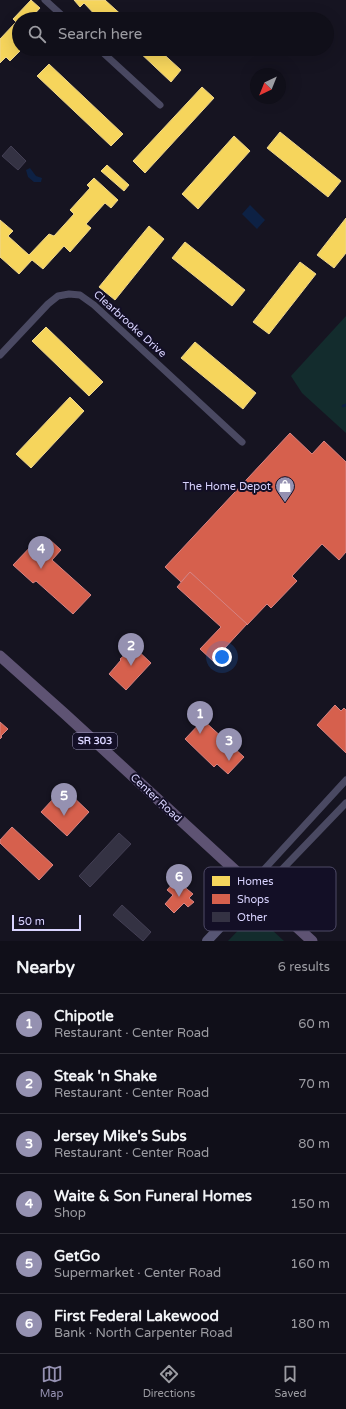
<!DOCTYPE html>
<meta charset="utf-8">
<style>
:root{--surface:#100f19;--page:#191822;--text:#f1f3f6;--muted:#9c9ca2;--line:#302f38;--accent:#9591b1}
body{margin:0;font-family:"Varela Round",sans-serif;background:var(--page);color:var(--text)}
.compass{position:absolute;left:250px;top:68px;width:36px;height:36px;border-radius:50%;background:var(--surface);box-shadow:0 4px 16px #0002;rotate:223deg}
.scale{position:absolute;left:12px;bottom:10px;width:69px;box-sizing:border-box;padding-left:4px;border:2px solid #d9d4ff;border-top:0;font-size:11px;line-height:14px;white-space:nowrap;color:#d9d4ff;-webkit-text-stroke:3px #130f26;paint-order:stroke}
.you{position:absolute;left:222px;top:657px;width:14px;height:14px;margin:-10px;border:3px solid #fff;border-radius:50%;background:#1a73e8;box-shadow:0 0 0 6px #1a73e833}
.badge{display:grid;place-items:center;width:26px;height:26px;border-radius:50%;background:var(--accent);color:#fff;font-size:13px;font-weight:700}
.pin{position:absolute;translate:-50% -33px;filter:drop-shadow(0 1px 2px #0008)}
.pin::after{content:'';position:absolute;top:21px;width:14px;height:12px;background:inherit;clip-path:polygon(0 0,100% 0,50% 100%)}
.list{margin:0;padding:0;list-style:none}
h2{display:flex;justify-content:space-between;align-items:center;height:52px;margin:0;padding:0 16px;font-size:17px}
h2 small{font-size:13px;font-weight:400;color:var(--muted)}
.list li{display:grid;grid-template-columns:26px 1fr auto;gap:12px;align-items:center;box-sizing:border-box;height:60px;padding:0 16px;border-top:1px solid var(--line)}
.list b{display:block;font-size:15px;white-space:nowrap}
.list p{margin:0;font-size:13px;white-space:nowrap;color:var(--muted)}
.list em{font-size:13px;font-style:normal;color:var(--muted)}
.icon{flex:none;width:22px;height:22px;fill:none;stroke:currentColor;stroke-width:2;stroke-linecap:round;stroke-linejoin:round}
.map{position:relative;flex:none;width:346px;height:941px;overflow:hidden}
.search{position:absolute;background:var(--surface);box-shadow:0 4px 16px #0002;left:12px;right:12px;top:12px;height:44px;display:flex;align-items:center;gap:10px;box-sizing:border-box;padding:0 14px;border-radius:22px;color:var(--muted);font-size:15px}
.sheet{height:412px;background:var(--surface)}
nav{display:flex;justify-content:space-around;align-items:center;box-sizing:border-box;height:56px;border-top:1px solid var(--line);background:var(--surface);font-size:11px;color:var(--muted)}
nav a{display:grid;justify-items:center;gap:2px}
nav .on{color:var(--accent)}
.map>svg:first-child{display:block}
.green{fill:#132c2d}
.water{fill:#0d2144}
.homes{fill:#f6d55c;stroke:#edd58d}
.shops{fill:#d6604d;stroke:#d78382}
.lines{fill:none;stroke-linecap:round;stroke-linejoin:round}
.stream{stroke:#0d2144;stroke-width:2.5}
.building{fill:#343243;stroke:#433f54}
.street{stroke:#4a4962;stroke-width:7}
.secondary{stroke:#575674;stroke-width:10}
.primary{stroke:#5e5373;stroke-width:11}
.labels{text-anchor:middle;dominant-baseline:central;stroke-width:4;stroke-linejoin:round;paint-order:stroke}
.shield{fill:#130f26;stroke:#9e99be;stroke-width:1}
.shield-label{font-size:10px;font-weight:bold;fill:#d9d4ff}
.street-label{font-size:11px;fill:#d9d4ff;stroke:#130f26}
.poi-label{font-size:11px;fill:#d9d4ff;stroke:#130f26;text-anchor:end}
.key{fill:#130f26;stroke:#4e4a67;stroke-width:1}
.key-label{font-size:11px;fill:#d9d4ff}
</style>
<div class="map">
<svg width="346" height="941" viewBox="0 0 346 941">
<rect width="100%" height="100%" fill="#161421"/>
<g class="green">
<polygon points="346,316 346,433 302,393 291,376"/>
<polygon points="257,916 284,941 228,941 248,920"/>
</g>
<g class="water">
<polygon points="30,168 36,176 42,178 41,182 34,182 28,177 26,170"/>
<polygon points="250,205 265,220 257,229 242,214"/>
</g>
<g class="homes">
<polygon points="31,0 40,8 30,19 19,19 19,49 22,49 10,61 6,57 0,63 0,39 16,22 13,19"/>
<polygon points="74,0 105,0 126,19 99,19 84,3 80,7"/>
<polygon points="44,14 50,19 39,19"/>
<polygon points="136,49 158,49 181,70 171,82"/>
<polygon points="49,64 123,134 111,146 37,76"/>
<polygon points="202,87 214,98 145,173 133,161"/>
<polygon points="280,132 341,181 328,197 267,148"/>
<polygon points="234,136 250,151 198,209 182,194"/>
<polygon points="107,165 129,185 124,191 101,171"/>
<polygon points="94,178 118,200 111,208 105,203 86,224 91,228 70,252 64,246 43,269 32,260 19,274 0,257 0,220 13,231 8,236 29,255 49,234 54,236 74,214 70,210 90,188 87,185"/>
<polygon points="346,218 346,253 334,268 317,255"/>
<polygon points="149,226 164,239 115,300 99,287"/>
<polygon points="185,242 245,290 232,306 172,258"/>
<polygon points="300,262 316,274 269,334 253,322"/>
<polygon points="46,327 103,382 89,396 32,341"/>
<polygon points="195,342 256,393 243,409 181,358"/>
<polygon points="70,397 84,411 31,468 16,454"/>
</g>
<g class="shops">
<polygon points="290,433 312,454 324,441 346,462 346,552 339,560 322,544 292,576 297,581 271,608 267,604 247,625 190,572 181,582 165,567"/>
<polygon points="49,539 61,550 52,560 91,595 73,614 36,581 33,583 13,565 37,540 43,546"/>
<polygon points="190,572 247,624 213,661 200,649 221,627 177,587"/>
<polygon points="134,647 151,663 126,690 109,674 121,660 120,659"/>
<polygon points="335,705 341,711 344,708 346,710 346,753 317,725"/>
<polygon points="203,720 244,757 228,774 217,764 214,767 185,739"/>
<polygon points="0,722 8,729 1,736 2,737 0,739"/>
<polygon points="68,792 89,812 67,836 41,812 54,798 59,802"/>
<polygon points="12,827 53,865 39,880 0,843 0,840"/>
<polygon points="176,880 193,894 189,898 194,902 188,907 184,903 174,913 165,904 173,895 167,890"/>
</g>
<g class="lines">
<polyline class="stream" points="343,406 346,405"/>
</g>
<g class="building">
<polygon points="11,146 26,161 18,170 2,156"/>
<polygon points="119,833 131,844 90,887 79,876"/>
<polygon points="122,905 151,932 143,941 113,915"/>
</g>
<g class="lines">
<g class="street">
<polyline points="45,0 66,19"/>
<polyline points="99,49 160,105"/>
<polyline points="0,355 48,304 58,296 69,294 80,295 94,305 242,442"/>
<polyline points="256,889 259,875 346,780"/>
<polyline points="256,889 269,883 346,803"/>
</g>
<polyline class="secondary" points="207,941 256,889"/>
<polyline class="primary" points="0,656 65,714 312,941"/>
</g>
<defs>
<g id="shop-pin" transform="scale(1)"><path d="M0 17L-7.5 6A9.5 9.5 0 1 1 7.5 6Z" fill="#9591b1" stroke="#130f26"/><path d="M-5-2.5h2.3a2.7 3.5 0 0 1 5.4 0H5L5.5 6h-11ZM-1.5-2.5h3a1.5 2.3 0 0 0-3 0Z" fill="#fff"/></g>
</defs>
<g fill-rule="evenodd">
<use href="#shop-pin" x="285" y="486"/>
</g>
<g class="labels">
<rect class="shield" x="73" y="733" width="44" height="16" rx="3"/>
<g class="shield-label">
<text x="95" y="741">SR 303</text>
</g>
<g class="street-label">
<text transform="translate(130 324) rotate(42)">Clearbrooke Drive</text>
<text transform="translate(156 798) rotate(43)">Center Road</text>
</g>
<g class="poi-label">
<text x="271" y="486">The Home Depot</text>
</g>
</g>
<rect x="204" y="867" width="132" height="64" rx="6" class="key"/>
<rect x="212" y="876" width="18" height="10" fill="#f6d55c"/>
<rect x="212" y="894" width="18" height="10" fill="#d6604d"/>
<rect x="212" y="912" width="18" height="10" fill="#343243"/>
<g class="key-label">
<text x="237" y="885">Homes</text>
<text x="237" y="903">Shops</text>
<text x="237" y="921">Other</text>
</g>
</svg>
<svg class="compass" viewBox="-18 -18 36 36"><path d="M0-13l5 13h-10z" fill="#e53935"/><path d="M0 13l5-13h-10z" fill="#9c9ca2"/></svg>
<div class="scale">50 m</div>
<div class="you"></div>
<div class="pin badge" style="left:200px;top:734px">1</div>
<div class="pin badge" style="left:131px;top:666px">2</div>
<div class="pin badge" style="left:229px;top:761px">3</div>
<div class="pin badge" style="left:41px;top:569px">4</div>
<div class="pin badge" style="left:64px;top:816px">5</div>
<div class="pin badge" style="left:179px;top:897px">6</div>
<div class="search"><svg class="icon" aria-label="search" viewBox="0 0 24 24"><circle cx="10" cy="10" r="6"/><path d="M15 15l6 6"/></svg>Search here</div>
</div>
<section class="sheet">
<h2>Nearby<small>6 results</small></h2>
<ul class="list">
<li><span class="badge">1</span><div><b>Chipotle</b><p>Restaurant · Center Road</p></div><em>60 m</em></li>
<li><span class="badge">2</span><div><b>Steak 'n Shake</b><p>Restaurant · Center Road</p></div><em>70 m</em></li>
<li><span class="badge">3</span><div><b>Jersey Mike's Subs</b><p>Restaurant · Center Road</p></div><em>80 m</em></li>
<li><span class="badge">4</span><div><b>Waite &amp; Son Funeral Homes</b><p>Shop</p></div><em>150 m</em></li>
<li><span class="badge">5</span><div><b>GetGo</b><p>Supermarket · Center Road</p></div><em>160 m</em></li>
<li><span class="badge">6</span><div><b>First Federal Lakewood</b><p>Bank · North Carpenter Road</p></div><em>180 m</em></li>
</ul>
</section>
<nav>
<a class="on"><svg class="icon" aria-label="map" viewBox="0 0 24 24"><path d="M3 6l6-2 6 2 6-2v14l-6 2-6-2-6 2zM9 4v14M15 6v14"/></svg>Map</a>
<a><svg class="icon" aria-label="directions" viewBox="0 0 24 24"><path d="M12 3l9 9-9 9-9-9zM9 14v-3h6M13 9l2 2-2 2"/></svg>Directions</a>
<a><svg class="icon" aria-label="saved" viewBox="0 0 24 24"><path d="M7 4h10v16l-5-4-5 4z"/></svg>Saved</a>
</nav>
